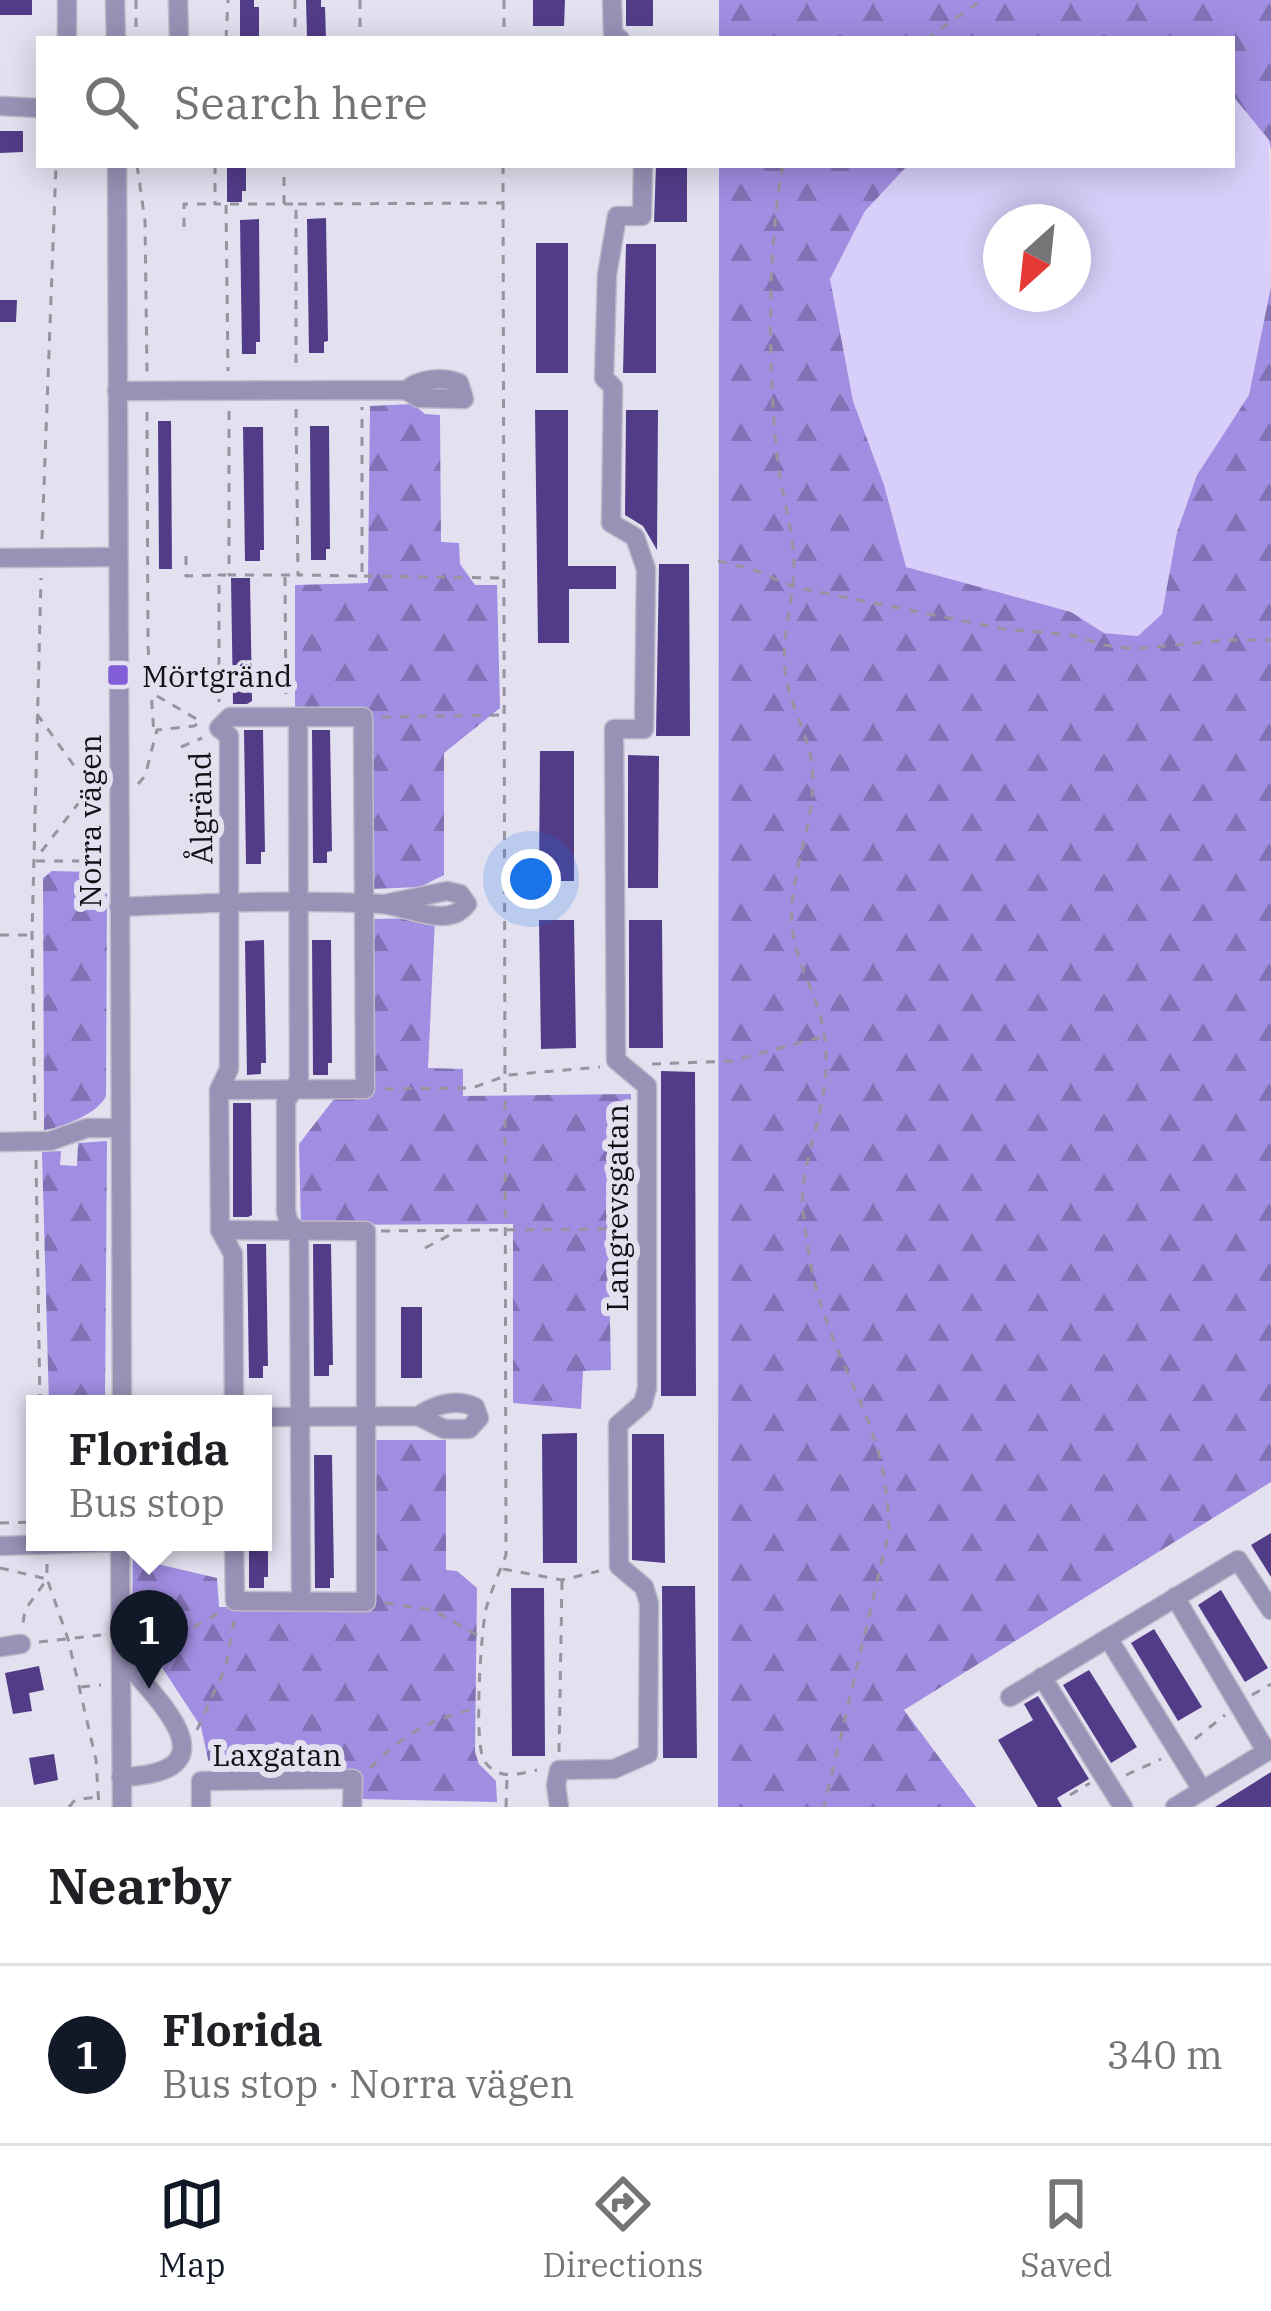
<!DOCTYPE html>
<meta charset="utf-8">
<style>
:root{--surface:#fff;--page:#f6f6f6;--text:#202124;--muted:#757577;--line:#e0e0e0;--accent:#111827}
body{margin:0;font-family:"IBM Plex Serif",serif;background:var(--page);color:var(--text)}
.compass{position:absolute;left:983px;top:204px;width:108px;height:108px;border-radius:50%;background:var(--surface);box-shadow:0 6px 30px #0003;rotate:207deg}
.you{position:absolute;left:531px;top:879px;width:42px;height:42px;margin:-30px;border:9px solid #fff;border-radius:50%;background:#1a73e8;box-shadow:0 0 0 18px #1a73e833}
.badge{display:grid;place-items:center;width:78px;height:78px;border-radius:50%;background:var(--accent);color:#fff;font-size:39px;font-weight:700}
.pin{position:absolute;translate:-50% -99px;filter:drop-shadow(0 3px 6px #0008)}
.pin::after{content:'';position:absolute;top:63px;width:42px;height:36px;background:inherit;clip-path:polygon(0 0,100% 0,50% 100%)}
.popup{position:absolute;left:26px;top:1395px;width:246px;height:156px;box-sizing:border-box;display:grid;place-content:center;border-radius:0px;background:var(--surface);filter:drop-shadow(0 3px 9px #0005);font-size:39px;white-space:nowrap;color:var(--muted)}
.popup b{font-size:45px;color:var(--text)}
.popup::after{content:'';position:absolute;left:50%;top:100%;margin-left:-24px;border:24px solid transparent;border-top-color:var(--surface)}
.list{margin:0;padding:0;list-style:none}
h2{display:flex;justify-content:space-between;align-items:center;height:156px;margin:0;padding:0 48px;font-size:51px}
h2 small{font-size:39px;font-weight:400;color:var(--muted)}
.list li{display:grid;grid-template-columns:78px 1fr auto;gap:36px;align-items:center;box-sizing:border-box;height:180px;padding:0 48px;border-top:3px solid var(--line)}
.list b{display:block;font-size:45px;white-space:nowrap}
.list p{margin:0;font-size:39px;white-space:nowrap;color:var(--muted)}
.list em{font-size:39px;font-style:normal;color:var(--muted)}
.icon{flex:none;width:66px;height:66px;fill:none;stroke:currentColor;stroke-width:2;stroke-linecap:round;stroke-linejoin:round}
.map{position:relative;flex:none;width:1271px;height:1807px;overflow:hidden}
.search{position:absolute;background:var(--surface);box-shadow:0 6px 30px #0003;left:36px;right:36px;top:36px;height:132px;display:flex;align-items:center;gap:30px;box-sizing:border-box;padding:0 42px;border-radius:0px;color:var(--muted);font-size:45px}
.sheet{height:336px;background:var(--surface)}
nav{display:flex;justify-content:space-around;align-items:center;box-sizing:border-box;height:168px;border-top:3px solid var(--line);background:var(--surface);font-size:33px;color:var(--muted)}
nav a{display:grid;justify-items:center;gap:6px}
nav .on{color:var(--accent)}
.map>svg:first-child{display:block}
.green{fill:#d7cff9;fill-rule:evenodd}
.forest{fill:url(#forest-firs)}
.building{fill:#523c88}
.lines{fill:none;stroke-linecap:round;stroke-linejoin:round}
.minor-casing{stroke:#bdbbc9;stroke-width:21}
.path{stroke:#95949f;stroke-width:3;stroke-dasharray:9 9;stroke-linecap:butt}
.minor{stroke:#9992b7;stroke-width:18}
.poi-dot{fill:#835ed9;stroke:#e3e1f0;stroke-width:4.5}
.labels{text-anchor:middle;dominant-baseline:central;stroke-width:12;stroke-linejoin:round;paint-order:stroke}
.poi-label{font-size:30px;fill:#111015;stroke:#e3e1f0;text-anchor:start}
.street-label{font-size:30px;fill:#111015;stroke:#e3e1f0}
</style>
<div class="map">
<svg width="1271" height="1807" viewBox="0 0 1271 1807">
<defs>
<pattern id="forest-firs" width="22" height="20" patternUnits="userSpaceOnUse" patternTransform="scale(3)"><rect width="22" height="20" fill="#a18de1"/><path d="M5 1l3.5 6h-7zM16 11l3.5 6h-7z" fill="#8272b5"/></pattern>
</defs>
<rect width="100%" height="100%" fill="#e3e1f0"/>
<path class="green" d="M1232 95 1269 140 1271 286 1249 395 1197 475 1177 532 1162 614 1138 636 1104 633 1071 612 906 567 884 485 853 401 830 279 865 211 908 165H1232ZM1001 222H1073V294H1001Z"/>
<g class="forest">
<polygon points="719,0 1271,0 1271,150 1269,140 1232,95 1232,39 719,39"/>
<polygon points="719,165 908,165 865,211 830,279 853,401 884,485 906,567 1071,612 1104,633 1138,636 1162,614 1177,532 1197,475 1249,395 1271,286 1271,1482 904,1710 976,1807 718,1807"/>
<polygon points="413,404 425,414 440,415 441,542 459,543 460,564 475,585 497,585 500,708 444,753 444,875 420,887 371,889 368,711 295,708 295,585 368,583 370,406"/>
<path d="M52 871 91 872 107 894 106 1096C99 1113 61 1128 44 1130L43 878Z"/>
<polygon points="435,918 428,1068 463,1069 463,1096 631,1094 630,1221 608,1222 611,1370 583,1371 581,1409 513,1403 513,1224 301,1225 299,1144 337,1095 367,1096 366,919"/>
<polygon points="107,1141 105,1404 49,1404 42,1152 61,1151 60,1165 77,1166 78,1143"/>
<polygon points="375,1440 446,1440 446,1570 457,1571 477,1588 475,1752 479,1764 496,1781 497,1802 360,1799 359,1771 222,1773 209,1764 201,1727 161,1666 158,1655 161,1626 132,1627 133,1542 152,1542 153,1563 217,1578 219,1607 375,1606"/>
</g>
<g class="building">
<rect x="0" y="0" width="32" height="15"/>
<polygon points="240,0 254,0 254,7 259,7 259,39 240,39"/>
<polygon points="306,0 321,0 321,7 325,7 326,39 307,39"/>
<polygon points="533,0 565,0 564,26 533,26"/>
<rect x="626" y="0" width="27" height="26"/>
<polygon points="0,131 23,131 23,152 0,153"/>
<polygon points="227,165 246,165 246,191 242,191 242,202 227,202"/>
<polygon points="656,165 687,165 687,222 654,222"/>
<polygon points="326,218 328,341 324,342 324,353 309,353 307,219"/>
<polygon points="259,219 260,342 256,342 256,354 242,354 240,220"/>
<rect x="536" y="243" width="32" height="130"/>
<polygon points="626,244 656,244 656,373 623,373"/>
<polygon points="0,300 17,300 16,322 0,322"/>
<polygon points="535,410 568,410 568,566 616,566 616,589 569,589 569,643 538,643"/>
<polygon points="626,410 658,410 657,550 643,526 625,515"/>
<polygon points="158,421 171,421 172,569 159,569"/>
<polygon points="310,426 329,426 330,549 326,549 326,560 311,560"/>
<polygon points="243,427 263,427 264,550 260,550 260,561 245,561"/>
<polygon points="659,564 689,564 690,736 656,736"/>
<polygon points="231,578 250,578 252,701 247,704 233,704"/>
<polygon points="244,730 263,730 265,852 261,852 261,864 246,864"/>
<polygon points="312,730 330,730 332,851 327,852 327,863 313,863"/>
<polygon points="540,751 574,751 574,881 539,881"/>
<polygon points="628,755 659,756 658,888 628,888"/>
<polygon points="539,920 574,920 576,1048 541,1049"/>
<polygon points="629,920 662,920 663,1048 629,1048"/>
<polygon points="264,940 266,1063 261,1063 261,1074 247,1075 245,941"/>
<polygon points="312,940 331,940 332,1063 328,1063 328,1075 313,1075"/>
<polygon points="661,1071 695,1072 696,1396 661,1396"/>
<polygon points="233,1103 251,1103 252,1215 248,1217 233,1217"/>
<polygon points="247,1244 266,1244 268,1366 263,1366 263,1378 249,1378"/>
<polygon points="313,1244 331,1244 333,1365 329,1365 329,1376 314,1376"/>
<rect x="401" y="1307" width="21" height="71"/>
<polygon points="577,1433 577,1563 543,1563 542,1434"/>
<polygon points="632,1434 664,1434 665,1563 632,1560"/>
<polygon points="314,1455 332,1455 334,1578 330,1578 330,1588 315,1588"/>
<polygon points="1271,1533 1271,1577 1251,1545"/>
<polygon points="249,1542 268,1542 268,1577 264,1577 264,1588 249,1588"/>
<polygon points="662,1586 695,1586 697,1758 663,1758"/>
<polygon points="511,1588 544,1588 545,1756 512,1756"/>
<polygon points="1221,1590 1268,1668 1245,1682 1198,1605"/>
<polygon points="1154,1629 1202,1707 1178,1721 1131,1643"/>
<polygon points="39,1666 44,1690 29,1693 32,1711 13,1714 5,1673"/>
<polygon points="1089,1670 1137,1747 1111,1763 1063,1685"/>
<polygon points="1038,1696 1089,1779 1057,1798 1062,1807 1038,1807 998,1740 1033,1720 1024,1704"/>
<polygon points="54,1754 58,1780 34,1785 29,1758"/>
<polygon points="1271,1772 1271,1807 1215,1807 1244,1789"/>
</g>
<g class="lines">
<g class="minor-casing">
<g id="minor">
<polyline points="115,0 116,39"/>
<polyline points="178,0 179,39"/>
<polyline points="612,0 613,34 620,39"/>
<polyline points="67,39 67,0"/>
<polyline points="0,106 39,108"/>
<polyline points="117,165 122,1404"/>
<path d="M117 391 406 390 419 398 464 399 459 383C442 376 420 379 406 390"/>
<polyline points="0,558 117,557"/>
<polyline points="298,717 299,1080 286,1101 286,1212 289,1223 299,1231 301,1601"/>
<path d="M119 907C206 903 294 899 381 904 408 906 448 930 467 904L460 894 447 891 384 904"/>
<polyline points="219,1090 365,1089 363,717 230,717 219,728 229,736 229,1069 219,1090 220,1230 233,1254 234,1404"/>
<polyline points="0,1142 50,1141 87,1128 118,1128"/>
<polyline points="220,1230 366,1231 366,1602 235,1601 234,1542"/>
<path d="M263 1417 418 1416 444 1429H469L479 1418 475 1407C455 1398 436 1404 418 1416"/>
<polyline points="120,1542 122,1807"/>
<polyline points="0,1546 120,1542"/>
<polyline points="1175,1597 1266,1751"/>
<polyline points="1108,1638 1202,1790"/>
<polyline points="0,1647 21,1644"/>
<polyline points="1042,1677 1123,1807"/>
<polyline points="1010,1697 1238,1560 1271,1610"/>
<path d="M121 1777C235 1773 162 1704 122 1658"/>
<polyline points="201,1807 201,1781 353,1779 352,1807"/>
<polyline points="559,1807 556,1785 559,1770 614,1769 648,1754 649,1603 644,1587 619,1566 618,1425 643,1403 647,1388 647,1086 616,1060 614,729 644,729 646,569 635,537 611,523 613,387 604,378 607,275 617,216 642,216 643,165"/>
<polyline points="1175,1807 1271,1749"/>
</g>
</g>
<g class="path">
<polyline points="136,0 136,39"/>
<polyline points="295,0 295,39"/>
<polyline points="360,0 360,39"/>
<polyline points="504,0 504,39"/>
<polyline points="226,39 228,0"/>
<polyline points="926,39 982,0"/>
<polyline points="137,165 145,221 147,373"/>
<polyline points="215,165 215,204 284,204 284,165"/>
<path d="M503 165 506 1555C499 1573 491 1591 486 1609 481 1631 473 1748 485 1762 499 1781 518 1774 537 1770"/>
<path d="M783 165C767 247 768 371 777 455 780 491 793 526 794 562 795 598 781 634 785 670 788 703 808 732 812 765 818 823 787 876 792 927 796 966 821 1000 825 1040 831 1087 814 1128 805 1173 799 1200 805 1227 809 1254 818 1316 847 1367 869 1424 883 1459 888 1494 889 1531L824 1807"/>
<polyline points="284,204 296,204 296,370"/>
<polyline points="298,204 503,203"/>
<polyline points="226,205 228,371"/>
<polyline points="184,227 184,204 213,204"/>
<polyline points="296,409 298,575 362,576 362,407"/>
<polyline points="229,411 229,575 295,575"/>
<polyline points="147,412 148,646 154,735"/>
<polyline points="42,539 56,165"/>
<polyline points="186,556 186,576 217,575"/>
<polyline points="718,561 752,569 794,587 1004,629 1072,635 1104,645 1134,649 1226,640 1271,640"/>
<polyline points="364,576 504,578"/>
<polyline points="285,577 286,700"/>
<polyline points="157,696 200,721"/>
<polyline points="219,702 219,575 226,575"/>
<polyline points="37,714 90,788 38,856"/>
<polyline points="382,717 504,715"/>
<polyline points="181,747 202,738"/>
<polyline points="138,784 145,776 157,730 194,726 201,722"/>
<polyline points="36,861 100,861"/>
<polyline points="0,935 28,935"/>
<polyline points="652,1064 732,1061 825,1036"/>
<polyline points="385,1089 472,1088 508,1075 600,1067"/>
<polyline points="35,1120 32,935 41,578"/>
<polyline points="36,1160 40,1404"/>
<polyline points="381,1231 606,1229 629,1234"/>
<polyline points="425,1248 457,1231"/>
<polyline points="0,1523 35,1522"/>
<polyline points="47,1564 47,1579 68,1639 96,1760 99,1807"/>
<polyline points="0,1568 47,1579 25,1610 23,1623"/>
<polyline points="503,1569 562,1580 599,1571"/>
<polyline points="385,1603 433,1610 482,1638"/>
<polyline points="140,1633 194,1627 222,1611"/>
<polyline points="39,1642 101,1635"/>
<polyline points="152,1661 153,1635"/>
<polyline points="81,1687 101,1685"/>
<polyline points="1252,1695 1271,1684"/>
<polyline points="197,1730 226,1666 234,1621"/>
<polyline points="1195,1739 1225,1715"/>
<polyline points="559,1752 562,1580"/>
<path d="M370 1768C403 1735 433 1717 479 1708"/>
<polyline points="1126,1775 1161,1759"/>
<polyline points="1070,1795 1090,1783"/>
<polyline points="69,1807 75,1800 96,1797"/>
<polyline points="506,1807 507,1777"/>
</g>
<use href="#minor" class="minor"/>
</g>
<rect class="poi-dot" x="106" y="663" width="24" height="24" rx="6"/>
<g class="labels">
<g class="poi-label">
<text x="142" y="675">Mörtgränd</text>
</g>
<g class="street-label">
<text transform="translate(200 808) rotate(-91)">Ålgränd</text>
<text transform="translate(89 821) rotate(-90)">Norra vägen</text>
<text transform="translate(616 1208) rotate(-90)">Langrevsgatan</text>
<text x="277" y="1754">Laxgatan</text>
</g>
</g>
</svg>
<svg class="compass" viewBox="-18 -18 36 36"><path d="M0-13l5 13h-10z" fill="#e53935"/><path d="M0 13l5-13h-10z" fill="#757577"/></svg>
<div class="you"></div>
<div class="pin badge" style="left:149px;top:1689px">1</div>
<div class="popup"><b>Florida</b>Bus stop</div>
<div class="search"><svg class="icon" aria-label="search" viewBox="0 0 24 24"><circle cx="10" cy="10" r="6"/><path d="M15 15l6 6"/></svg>Search here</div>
</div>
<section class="sheet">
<h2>Nearby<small></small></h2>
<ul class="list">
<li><span class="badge">1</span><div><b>Florida</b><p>Bus stop · Norra vägen</p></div><em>340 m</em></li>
</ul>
</section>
<nav>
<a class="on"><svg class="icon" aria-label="map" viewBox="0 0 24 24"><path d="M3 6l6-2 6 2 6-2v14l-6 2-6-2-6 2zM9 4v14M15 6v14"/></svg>Map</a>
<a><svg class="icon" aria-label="directions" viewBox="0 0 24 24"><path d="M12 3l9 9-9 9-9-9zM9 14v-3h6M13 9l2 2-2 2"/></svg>Directions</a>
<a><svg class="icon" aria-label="saved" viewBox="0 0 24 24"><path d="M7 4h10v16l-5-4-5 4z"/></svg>Saved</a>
</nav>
